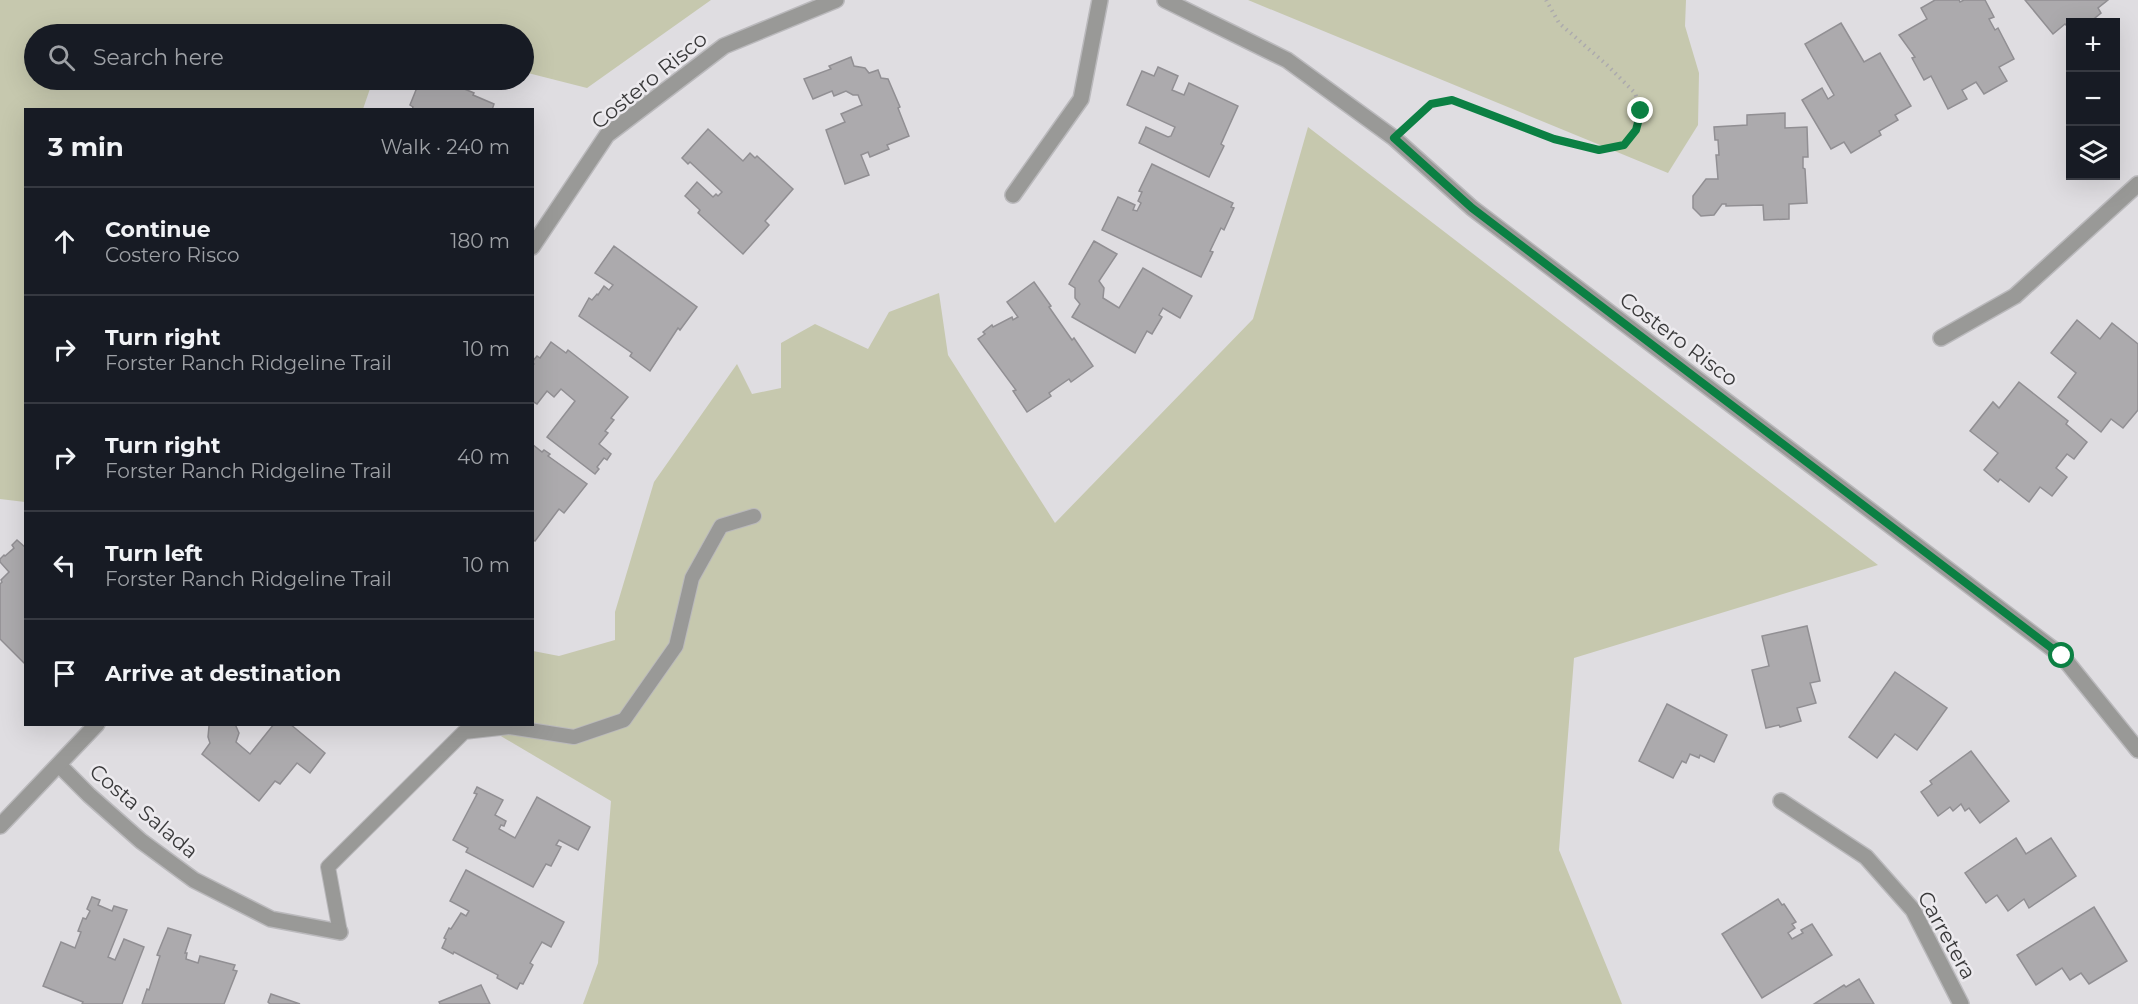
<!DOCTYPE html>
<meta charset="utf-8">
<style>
:root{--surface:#171b24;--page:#20242c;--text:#f1f3f6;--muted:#9ea1a6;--line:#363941}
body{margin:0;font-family:Montserrat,sans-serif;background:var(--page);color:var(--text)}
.controls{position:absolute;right:18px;top:18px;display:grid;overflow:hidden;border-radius:0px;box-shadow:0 6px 24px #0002}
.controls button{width:54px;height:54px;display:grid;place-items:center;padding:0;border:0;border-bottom:2px solid var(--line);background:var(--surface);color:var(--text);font:30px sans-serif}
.stop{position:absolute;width:18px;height:18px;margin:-14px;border:4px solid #0b8043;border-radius:50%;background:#fff}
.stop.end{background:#0b8043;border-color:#fff;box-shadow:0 2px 6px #0008}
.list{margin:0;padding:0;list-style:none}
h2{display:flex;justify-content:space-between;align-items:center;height:78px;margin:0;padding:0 24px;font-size:26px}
h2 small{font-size:20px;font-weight:400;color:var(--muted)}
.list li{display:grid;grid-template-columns:39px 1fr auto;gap:18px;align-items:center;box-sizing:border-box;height:108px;padding:0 24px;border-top:2px solid var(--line)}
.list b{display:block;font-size:22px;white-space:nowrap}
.list p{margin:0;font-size:20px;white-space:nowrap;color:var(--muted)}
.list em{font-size:20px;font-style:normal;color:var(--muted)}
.icon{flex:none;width:33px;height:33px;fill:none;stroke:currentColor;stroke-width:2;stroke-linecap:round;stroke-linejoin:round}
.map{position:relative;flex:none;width:2138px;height:1004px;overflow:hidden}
.search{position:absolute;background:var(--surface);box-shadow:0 6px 24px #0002;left:24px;top:24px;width:510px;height:66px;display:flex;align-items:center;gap:15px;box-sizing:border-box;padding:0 21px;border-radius:33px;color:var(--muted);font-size:22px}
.panel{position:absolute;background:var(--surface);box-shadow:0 6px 24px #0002;left:24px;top:108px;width:510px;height:618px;border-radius:0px}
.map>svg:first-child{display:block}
.green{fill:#c6c8ae}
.building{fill:#acaaad;stroke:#918f93;stroke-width:1.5}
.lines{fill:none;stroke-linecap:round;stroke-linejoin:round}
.lane-casing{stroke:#bab9bc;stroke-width:16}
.street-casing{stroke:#bab9bc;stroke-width:18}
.path{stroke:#acaaad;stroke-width:4;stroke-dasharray:1.5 4.5;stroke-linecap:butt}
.lane{stroke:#999997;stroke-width:14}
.street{stroke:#999997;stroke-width:15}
.route{stroke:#0b8043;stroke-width:8}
.labels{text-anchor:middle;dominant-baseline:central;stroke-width:5;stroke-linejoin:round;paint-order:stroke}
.street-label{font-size:21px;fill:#39393a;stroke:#eceaee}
</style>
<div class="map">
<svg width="2138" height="1004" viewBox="0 0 2138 1004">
<rect width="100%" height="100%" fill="#dfdde1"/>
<g class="green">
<polygon points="0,0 711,0 587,88 524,72 524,34 34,34 34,80 373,80 363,109 26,110 25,502 0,499"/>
<polygon points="1248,0 1686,0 1685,26 1699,73 1698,125 1668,173"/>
<polygon points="1308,127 1878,565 1574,658 1559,850 1622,1004 583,1004 598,963 611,801 482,725 532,724 533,651 559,656 615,640 615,612 654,482 737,364 752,394 781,388 781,343 815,324 868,349 889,312 939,293 948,355 1055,523 1253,319"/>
</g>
<g class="building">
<polygon points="1935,0 1959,0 1960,2 1964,0 1985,0 1994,17 1989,19 1995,30 1998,28 2014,59 1999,67 2007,81 1984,94 1976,82 1962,90 1967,99 1948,109 1931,76 1924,80 1912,58 1915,57 1899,35 1927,19 1921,8"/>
<polygon points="2025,0 2108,0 2098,8 2101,13 2090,22 2070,22 2070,29 2065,24 2053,34"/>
<polygon points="1841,23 1864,62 1880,53 1911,106 1895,115 1898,120 1879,131 1881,135 1851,153 1844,142 1831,149 1802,100 1822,88 1828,99 1834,95 1805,44"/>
<polygon points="851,57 854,66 865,68 869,73 878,70 881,78 888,79 900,107 898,108 909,136 887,145 889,149 870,157 868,152 861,155 869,175 845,184 826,130 845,122 841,114 862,105 858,95 853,95 846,91 834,96 832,91 813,99 804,79 831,69 829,66"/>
<polygon points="1158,67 1178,76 1172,90 1184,95 1189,83 1238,106 1221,144 1224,146 1209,177 1139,143 1146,127 1168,137 1171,136 1175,127 1127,105 1142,71 1154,76"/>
<polygon points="420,80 443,80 474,93 473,95 494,104 492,110 412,110 413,107 410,105"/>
<polygon points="1785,113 1785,128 1807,127 1808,157 1803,157 1803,168 1805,169 1807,203 1789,204 1789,219 1764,220 1763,205 1726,206 1726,204 1722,204 1714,215 1701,216 1693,208 1693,196 1706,179 1718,179 1716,155 1719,155 1718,140 1715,140 1714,127 1747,125 1747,115"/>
<polygon points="708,129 743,161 750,153 755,158 757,156 793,189 765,221 769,225 743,254 698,213 700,210 685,196 697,182 713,197 716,194 718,196 722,192 690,162 688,164 682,158"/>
<polygon points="1152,164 1233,203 1231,207 1234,208 1224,230 1221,228 1210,251 1213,252 1201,277 1102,230 1118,197 1135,205 1133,210 1137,211 1141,203 1138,201 1142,192 1139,191"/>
<polygon points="1094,241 1117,254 1099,281 1104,288 1103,298 1119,308 1143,268 1192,296 1180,318 1163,308 1159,315 1162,317 1152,334 1147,331 1135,353 1072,317 1080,304 1075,298 1075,288 1069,284"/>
<polygon points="614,246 697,307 680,330 678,328 650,371 630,356 632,353 579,316 589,298 592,300 597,294 598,295 604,286 609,290 613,285 595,273"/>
<polygon points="1034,282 1051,306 1049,307 1072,340 1074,338 1093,366 1071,382 1069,379 1049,393 1051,396 1027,412 1013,391 1016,390 978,339 985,334 983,332 992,325 993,327 1012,317 1013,320 1018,317 1007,302"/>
<polygon points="2077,320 2100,339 2112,323 2138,344 2138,410 2123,428 2111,419 2101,432 2058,397 2076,373 2051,353"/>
<polygon points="551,342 566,353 568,350 628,397 611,418 614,420 605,431 608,433 599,444 611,454 607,460 604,458 597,467 599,469 595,474 547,437 575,401 561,389 554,397 547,391 537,404 532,401 532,366 534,364 532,362 537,356 540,358"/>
<polygon points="2019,382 2068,421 2066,424 2087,442 2074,459 2067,454 2056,468 2067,477 2052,496 2040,487 2029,502 2000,479 1998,482 1984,470 1998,453 1970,431 1993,402 1999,408"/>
<polygon points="532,444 542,452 544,450 550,454 548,456 587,484 564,513 559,509 535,541 532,539"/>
<polygon points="17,540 26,548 26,665 0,639 0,584 2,582 1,580 9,572 0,562 0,559 4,555 5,556 14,548 12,545"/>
<polygon points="1807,626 1820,681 1810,683 1816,703 1797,708 1801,721 1780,727 1779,725 1766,728 1752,670 1769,666 1762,636"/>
<polygon points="1895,672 1947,708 1917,750 1895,734 1877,758 1849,737"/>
<polygon points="1667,704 1727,735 1714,762 1700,755 1699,758 1690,754 1686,763 1682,761 1673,778 1639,761"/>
<polygon points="207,724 235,724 239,733 236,742 250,754 274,724 290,724 325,753 310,773 297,763 280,784 275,781 259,801 202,754 210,743 208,737 209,726"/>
<polygon points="1971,751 2009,801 1980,823 1969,808 1965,811 1961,804 1953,811 1950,807 1938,816 1921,792 1932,784 1930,781"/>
<polygon points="477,787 503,800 495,815 506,821 504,826 501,825 499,829 515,838 537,797 590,827 578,850 559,840 556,845 561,847 551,866 546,864 533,887 466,852 468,848 453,840 477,794 474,793"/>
<polygon points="2016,838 2026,854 2051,838 2076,876 2029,908 2024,899 2008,911 1997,895 1986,903 1965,873"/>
<polygon points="466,870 564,922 551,947 542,942 530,963 533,965 523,984 520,983 517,989 497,978 498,975 454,952 453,954 442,948 446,939 444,938 449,928 451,929 461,913 466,916 469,911 450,901"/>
<polygon points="92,897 100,900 98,905 112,911 114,906 127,910 108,957 115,960 124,939 144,947 122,1004 82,1004 83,1002 43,986 61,942 75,948 81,932 78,931 83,918 86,919 90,911 87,909"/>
<polygon points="1778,899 1782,905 1784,904 1796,922 1792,924 1795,928 1788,933 1792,939 1803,933 1801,930 1812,924 1832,955 1762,998 1722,934"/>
<polygon points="2094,907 2127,961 2089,984 2081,973 2070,980 2062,968 2036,985 2017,955"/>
<polygon points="168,928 191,935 185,953 187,953 186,959 198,963 200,956 235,965 233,970 237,971 224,1004 142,1004 147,989 149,990 160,956 157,955"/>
<polygon points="1859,979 1874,1004 1814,1004 1844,985 1846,987"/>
<polygon points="481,985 490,1004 440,1004 439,1002"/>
<polygon points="271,994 300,1004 270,1004 268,1002"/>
</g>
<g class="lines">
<g class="lane-casing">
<polyline id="lane" points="340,932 328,867 342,853 464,732 510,727 574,737 624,720 676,646 692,578 721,526 754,516"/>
</g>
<g class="street-casing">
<g id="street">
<polyline points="1165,0 1287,60 1394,138 1472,208 2062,656 2138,750"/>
<polyline points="1013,195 1081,99 1100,0"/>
<polyline points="532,247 607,135 724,46 836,0"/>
<polyline points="1941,338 2015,296 2138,184"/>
<polyline points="59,765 89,795 141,841 194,880 271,919 340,932"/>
<polyline points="1781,801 1866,857 1913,910 1961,1004"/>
<polyline points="0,826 97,724"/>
</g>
</g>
<polyline class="path" points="1412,121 1432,104 1452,100 1554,139 1599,150 1624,145 1636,130 1641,111 1635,93 1607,65 1559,23 1546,0"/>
<use href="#lane" class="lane"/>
<use href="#street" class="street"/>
</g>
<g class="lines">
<polyline class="route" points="1641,111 1636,130 1624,145 1599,150 1554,139 1452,100 1431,104 1394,138 1472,208 2062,656"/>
</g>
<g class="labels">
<g class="street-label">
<text transform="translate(649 80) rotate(-39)">Costero Risco</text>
<text transform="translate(1679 339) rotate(37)">Costero Risco</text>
<text transform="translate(144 811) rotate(40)">Costa Salada</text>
<text transform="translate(1947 935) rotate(61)">Carretera</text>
</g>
</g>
</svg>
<div class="controls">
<button>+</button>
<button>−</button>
<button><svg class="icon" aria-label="layers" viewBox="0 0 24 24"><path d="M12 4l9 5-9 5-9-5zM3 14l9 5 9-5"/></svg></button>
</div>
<div class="stop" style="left:2062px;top:656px"></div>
<div class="stop end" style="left:1641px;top:111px"></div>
<div class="search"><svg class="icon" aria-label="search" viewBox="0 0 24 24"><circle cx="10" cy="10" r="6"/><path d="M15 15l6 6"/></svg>Search here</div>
<section class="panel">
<h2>3 min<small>Walk · 240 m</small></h2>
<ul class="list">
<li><svg class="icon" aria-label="ahead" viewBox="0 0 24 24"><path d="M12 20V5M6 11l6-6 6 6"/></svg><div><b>Continue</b><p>Costero Risco</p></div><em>180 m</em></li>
<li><svg class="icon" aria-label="right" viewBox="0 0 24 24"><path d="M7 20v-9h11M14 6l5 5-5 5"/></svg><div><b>Turn right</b><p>Forster Ranch Ridgeline Trail</p></div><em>10 m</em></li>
<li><svg class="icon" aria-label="right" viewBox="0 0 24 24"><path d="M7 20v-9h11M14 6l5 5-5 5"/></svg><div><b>Turn right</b><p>Forster Ranch Ridgeline Trail</p></div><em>40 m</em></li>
<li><svg class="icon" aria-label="left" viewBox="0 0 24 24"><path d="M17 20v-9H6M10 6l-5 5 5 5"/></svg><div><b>Turn left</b><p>Forster Ranch Ridgeline Trail</p></div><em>10 m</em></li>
<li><svg class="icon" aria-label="arrive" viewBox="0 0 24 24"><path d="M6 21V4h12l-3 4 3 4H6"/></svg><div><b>Arrive at destination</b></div></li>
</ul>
</section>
</div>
